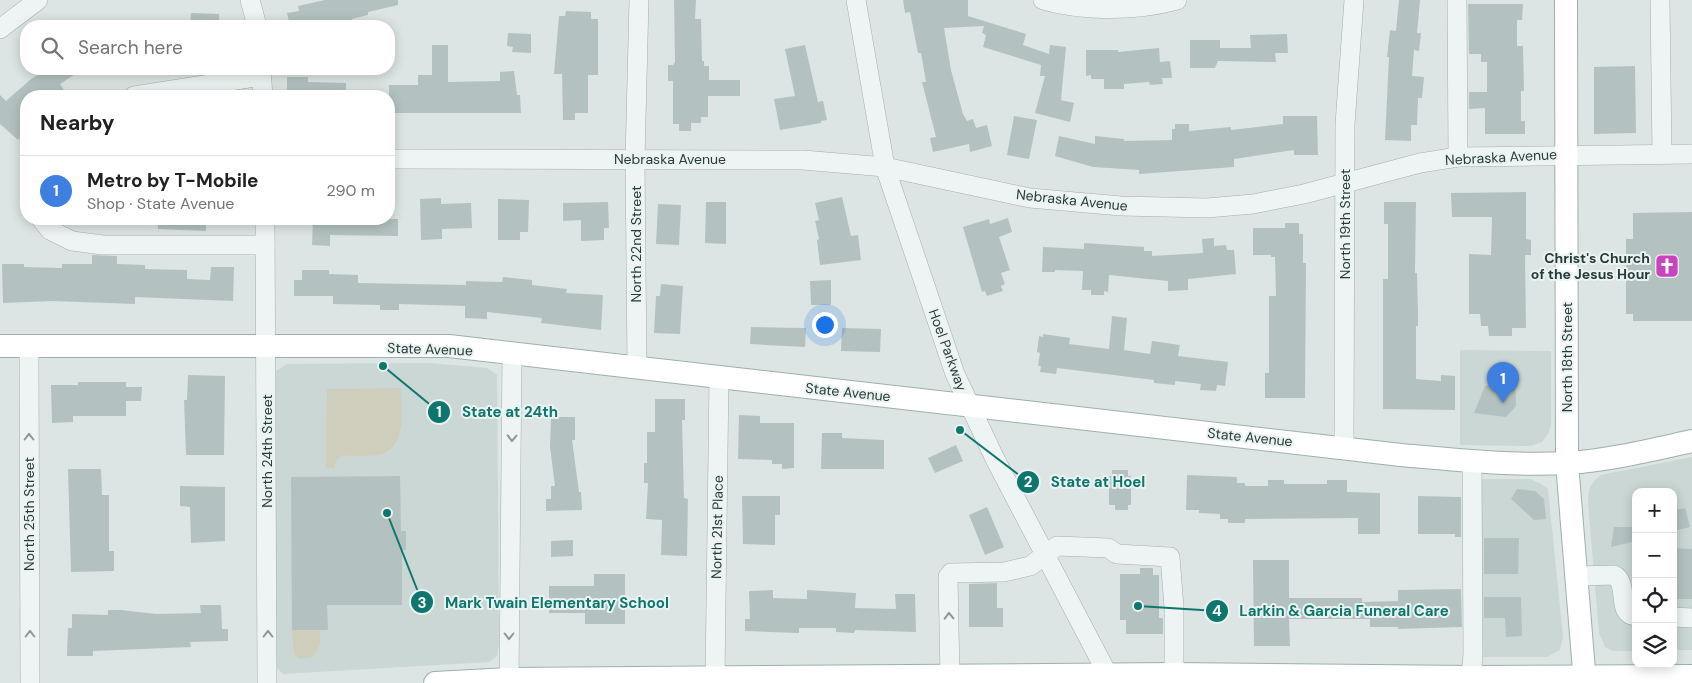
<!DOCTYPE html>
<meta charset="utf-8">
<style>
:root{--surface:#fff;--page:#f2f2f2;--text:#202124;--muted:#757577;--line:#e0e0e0;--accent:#b45309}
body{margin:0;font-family:"DM Sans",sans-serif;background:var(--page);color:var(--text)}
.controls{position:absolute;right:15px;bottom:15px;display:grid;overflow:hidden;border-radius:10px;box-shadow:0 2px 12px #0003}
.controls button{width:45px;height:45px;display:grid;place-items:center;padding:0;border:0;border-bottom:1px solid var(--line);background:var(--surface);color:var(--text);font:25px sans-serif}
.you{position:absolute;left:824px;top:324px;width:18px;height:18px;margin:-12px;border:4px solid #fff;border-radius:50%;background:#1a73e8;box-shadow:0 0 0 8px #1a73e833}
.badge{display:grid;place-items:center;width:32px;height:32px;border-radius:50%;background:var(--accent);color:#fff;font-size:16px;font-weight:700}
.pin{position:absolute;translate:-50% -41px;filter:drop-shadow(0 1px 2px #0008)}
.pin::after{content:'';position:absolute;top:26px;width:18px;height:15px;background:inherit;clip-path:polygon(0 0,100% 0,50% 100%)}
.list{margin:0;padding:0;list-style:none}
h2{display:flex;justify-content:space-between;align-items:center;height:65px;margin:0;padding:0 20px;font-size:21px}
h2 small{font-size:16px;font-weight:400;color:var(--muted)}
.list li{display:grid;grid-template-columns:32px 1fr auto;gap:15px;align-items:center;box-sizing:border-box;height:70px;padding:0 20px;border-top:1px solid var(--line)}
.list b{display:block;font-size:19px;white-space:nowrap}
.list p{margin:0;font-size:16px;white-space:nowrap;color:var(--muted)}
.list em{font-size:16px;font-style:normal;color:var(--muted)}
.icon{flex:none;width:28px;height:28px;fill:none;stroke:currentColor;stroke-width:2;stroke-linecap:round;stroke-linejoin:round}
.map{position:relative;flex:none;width:1692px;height:683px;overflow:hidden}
.search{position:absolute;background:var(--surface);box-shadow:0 2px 12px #0003;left:20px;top:20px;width:375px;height:55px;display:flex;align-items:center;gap:12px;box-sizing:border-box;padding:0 18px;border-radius:20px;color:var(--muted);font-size:19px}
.panel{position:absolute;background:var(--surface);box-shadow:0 2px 12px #0003;left:20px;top:90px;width:375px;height:135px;border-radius:20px}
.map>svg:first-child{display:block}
.built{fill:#cad7d4}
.green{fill:#cfcebd}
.building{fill:#b3c2c0}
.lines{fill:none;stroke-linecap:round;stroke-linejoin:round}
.minor-casing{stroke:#a2afad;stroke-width:20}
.major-casing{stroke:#9cb0ad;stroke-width:24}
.minor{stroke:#eef4f3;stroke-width:19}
.major{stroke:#fff;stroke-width:22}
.oneway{stroke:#8a9896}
.labels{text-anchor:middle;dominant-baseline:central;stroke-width:4;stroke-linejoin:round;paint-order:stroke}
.street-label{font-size:14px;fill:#263b38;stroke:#ebf3f2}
.poi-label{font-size:14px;font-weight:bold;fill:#263b38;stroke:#ebf3f2;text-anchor:end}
.leader{fill:none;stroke:#0f766e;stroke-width:2}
.callout-dot{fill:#0f766e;stroke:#ebf3f2;stroke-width:2}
.mark-label{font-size:15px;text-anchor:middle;font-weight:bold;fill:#fff}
.callout-label{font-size:15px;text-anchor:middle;font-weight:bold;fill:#0f766e;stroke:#ebf3f2;stroke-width:4;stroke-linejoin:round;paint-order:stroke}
</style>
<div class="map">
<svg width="1692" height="683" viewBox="0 0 1692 683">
<rect width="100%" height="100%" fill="#dce5e4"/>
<g class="built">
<polygon points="1460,350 1551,351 1551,425 1548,434 1542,442 1531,446 1460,445"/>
<polygon points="429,363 487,368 497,375 499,644 497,656 489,662 283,674 277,668 276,663 276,371 287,364"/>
<polygon points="1692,457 1692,650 1673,650 1673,492 1636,492 1636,651 1613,651 1605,647 1599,633 1588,502 1589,490 1593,482 1601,475"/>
<polygon points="1476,479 1530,479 1541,484 1548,489 1563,637 1560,650 1547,657 1477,657"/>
</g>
<g class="green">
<path d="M401 388C401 411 408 450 377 455 365 457 353 455 341 456L337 459 334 468H326L327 389Z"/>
<polygon points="292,630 320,630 320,645 313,657 300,659 294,654"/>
</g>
<g class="building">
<polygon points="325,0 398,0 398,5 368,12 368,15 352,19 354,26 290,26 287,13 299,11 298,6"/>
<polygon points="674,0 696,0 695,19 701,19 702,61 704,61 704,66 709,66 709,80 740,80 740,96 708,96 708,117 701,117 701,123 691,123 691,131 679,131 679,124 673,124 673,81 668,81 668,65 673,65 675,62"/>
<polygon points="903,0 968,0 968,16 1026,34 1023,45 1049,54 1050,45 1066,47 1061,100 1074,103 1070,122 1035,113 1045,76 1040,76 1041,65 983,47 986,35 982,33 984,26 944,28 951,70 963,114 967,121 973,119 976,128 987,125 992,146 970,152 969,144 933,152 930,138 936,137 922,82 926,82 921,53 918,53 910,12 905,13"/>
<polygon points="1399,0 1420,0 1417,33 1421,33 1419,51 1414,50 1412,76 1424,77 1422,98 1418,98 1417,125 1411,125 1411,141 1385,140 1389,57 1387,57 1390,30 1396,31"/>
<polygon points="1468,4 1523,4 1522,20 1517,20 1517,46 1523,46 1524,91 1521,91 1521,121 1525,121 1525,134 1485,134 1485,108 1469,109 1469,92 1487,92 1487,62 1481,62 1481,54 1469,54"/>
<polygon points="566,11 591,12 591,19 598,19 598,75 588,75 588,113 575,113 575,120 563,120 562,74 554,74 559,16 565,16"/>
<polygon points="191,13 219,14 219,26 190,26"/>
<polygon points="508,33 531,34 531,53 512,52 513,47 507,46"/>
<polygon points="1287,34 1288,53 1275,53 1276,62 1218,61 1215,68 1190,68 1190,40 1220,40 1220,48 1251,48 1250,35"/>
<polygon points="432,45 448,45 448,82 500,81 500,72 514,71 517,95 520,95 521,113 389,113 389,85 418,85 418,75 432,75"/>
<polygon points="805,45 818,102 823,101 827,120 821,121 821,123 780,130 774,99 795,96 785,49"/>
<polygon points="1159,48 1160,62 1170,61 1172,78 1162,78 1163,84 1150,85 1149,82 1124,84 1124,89 1104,89 1104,79 1091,79 1091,75 1086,76 1086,50 1118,50 1118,52"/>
<polygon points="1635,66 1636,133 1594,134 1594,67"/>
<polygon points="48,69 83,69 60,84 64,90 55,96 26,96 26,131 18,140 0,124 0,95 6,101 31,79"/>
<polygon points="287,77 308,77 308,82 346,83 346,96 287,96"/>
<polygon points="1014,116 1037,120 1029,159 1007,155"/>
<polygon points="1283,116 1317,116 1318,155 1294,155 1294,150 1234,159 1234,167 1139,174 1139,170 1093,167 1055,156 1059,136 1095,144 1095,136 1124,139 1124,141 1172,140 1172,129 1175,129 1175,124 1189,124 1189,131 1231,127 1231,130 1283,124"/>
<polygon points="1526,192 1526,239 1531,240 1531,255 1525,255 1526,328 1512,328 1512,336 1489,336 1488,326 1481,326 1480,314 1469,314 1469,254 1491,255 1492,217 1452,217 1451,193"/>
<polygon points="842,197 851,236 858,235 861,260 820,265 817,240 819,239 815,221 819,220 815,203"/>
<polygon points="441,198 441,204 471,203 472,228 442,229 442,239 421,240 420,199"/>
<polygon points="498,199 529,200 528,232 520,232 520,240 498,240"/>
<polygon points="608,202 609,228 604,228 604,240 581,241 581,220 563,221 563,203"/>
<polygon points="706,202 726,202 726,244 705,243"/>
<polygon points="1384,202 1416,202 1415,273 1417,273 1418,313 1418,326 1416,326 1416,379 1441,381 1441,375 1455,376 1455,410 1383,409 1383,279 1388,279 1388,224 1384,224"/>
<polygon points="658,204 681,205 679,245 656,244"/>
<polygon points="1692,212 1692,321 1633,321 1633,314 1626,314 1626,239 1633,239 1633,213"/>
<polygon points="1008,218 1012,232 999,237 1010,270 1001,273 1005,284 1001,286 1003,291 987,296 985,291 982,292 963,227 989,219 990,224"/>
<polygon points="158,219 206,219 206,231 158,229"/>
<polygon points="313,219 398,219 398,236 330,235 330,246 312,245"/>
<polygon points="1285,223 1299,223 1299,234 1303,234 1303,263 1306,263 1305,398 1265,398 1265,373 1269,373 1269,296 1276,296 1275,257 1271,257 1271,255 1253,255 1253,228 1285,228"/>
<polygon points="1214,238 1214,246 1226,245 1227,250 1234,250 1236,274 1188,279 1188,290 1168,291 1168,281 1109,275 1108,292 1104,291 1104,295 1091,295 1091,290 1082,290 1083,271 1055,270 1055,272 1042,272 1043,247 1084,249 1084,243 1144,247 1144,251 1152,251 1152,256 1203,253 1202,239"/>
<polygon points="92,255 117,256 117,264 145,265 145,269 187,270 187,279 210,280 211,267 234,267 233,301 135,297 135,304 52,301 3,303 2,264 24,264 24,267 62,268 62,264 92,264"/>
<polygon points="302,270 329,270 329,274 358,275 358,283 466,285 466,281 502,282 503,277 532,280 532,285 567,289 566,293 603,295 601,330 541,323 542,318 487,312 487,319 465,318 465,306 399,304 399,310 380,310 380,305 333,304 333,296 294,296 294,280 302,280"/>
<polygon points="831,280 831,305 811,305 810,281"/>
<polygon points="661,284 683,286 680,334 654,333 656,296 660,296"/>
<polygon points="1112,316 1127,318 1124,350 1150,354 1152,341 1180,345 1178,356 1228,362 1225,386 1217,385 1216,391 1200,390 1201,384 1175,381 1175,385 1154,383 1154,380 1057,368 1056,374 1040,372 1041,366 1038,366 1040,353 1037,352 1039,336 1043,337 1043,334 1070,338 1069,344 1109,349"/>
<polygon points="751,327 806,328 805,347 750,344"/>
<polygon points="842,328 881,329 880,352 841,351"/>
<polygon points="1515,374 1516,406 1506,417 1474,413 1485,386"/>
<polygon points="188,375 225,376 224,455 186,455 184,400 187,400"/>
<polygon points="78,382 126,382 126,387 142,387 141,401 126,401 126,416 73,416 73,422 52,423 51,385 78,385"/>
<polygon points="655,399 685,399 685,420 682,420 684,498 688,499 687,556 661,555 662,520 646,519 648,483 644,483 644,463 647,463 647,432 655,432"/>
<polygon points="739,415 760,416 760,423 794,423 794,468 782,469 782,464 772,464 772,460 738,459"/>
<polygon points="551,417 575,417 575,440 572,440 579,492 581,492 582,510 546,511 546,499 551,499 551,486 555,486 550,447"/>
<polygon points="822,433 842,433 842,438 884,440 884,469 821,469"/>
<polygon points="956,445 963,461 935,473 928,458"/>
<polygon points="68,469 101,469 102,495 109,495 109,551 114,551 114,571 71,572"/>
<polygon points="1112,470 1128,470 1128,476 1131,476 1131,505 1128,505 1128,510 1115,510 1115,505 1109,505 1109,476 1112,476"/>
<polygon points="1187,475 1237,477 1237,483 1245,483 1245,486 1268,486 1268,480 1284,480 1284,484 1327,484 1327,480 1347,480 1347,492 1380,493 1380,534 1358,534 1358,518 1245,519 1245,523 1228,523 1228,519 1220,519 1220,514 1199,513 1199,510 1186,510"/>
<polygon points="400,476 401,531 406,531 406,550 402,550 402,605 327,605 328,630 292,630 291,477"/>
<polygon points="180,486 225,487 225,541 191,543 190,507 180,506"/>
<polygon points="1517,489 1535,491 1544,499 1546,519 1534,520 1511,499"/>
<polygon points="742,496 780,496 780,515 775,515 775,545 743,544"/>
<polygon points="1418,496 1461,497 1461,537 1455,537 1455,534 1418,534"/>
<polygon points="987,507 1004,547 985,555 969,515"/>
<polygon points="1685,508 1690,527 1673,531 1673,510"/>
<polygon points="1614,527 1636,527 1636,541 1611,547"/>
<polygon points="1484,538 1519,538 1518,574 1484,574"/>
<polygon points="573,540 573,556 551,557 551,541"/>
<polygon points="1673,548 1692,549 1692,599 1673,599"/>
<polygon points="1253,560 1289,560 1289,598 1362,598 1362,602 1398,601 1398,590 1461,589 1462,627 1398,629 1398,627 1370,627 1370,619 1289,619 1290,646 1254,646"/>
<polygon points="1140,568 1153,568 1153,575 1159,575 1159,618 1163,618 1163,634 1126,634 1126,620 1120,620 1120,574 1140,574"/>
<polygon points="594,574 625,574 625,624 585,624 585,613 549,613 549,586 594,586"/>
<polygon points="997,583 997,608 1003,608 1003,627 969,627 969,584"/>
<polygon points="773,590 773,598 807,599 807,590 856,593 855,608 896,609 895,594 915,594 916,632 855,630 854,633 836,632 836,628 799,628 799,633 745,631 745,619 750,619 749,591"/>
<polygon points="1484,597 1521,597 1522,636 1506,637 1505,618 1484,618"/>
<polygon points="200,605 221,605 222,629 228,629 228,641 190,642 191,647 93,651 93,656 67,656 68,628 72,628 72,614 108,615 108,610 121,610 156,614 201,613"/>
</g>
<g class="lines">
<g class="minor-casing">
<g id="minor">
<polyline points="250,0 257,26"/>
<polyline points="856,0 885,167 955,374 995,459 1108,675"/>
<path d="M1043 0C1084 12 1136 11 1177 0"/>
<polyline points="1457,0 1458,157"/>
<polyline points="1660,0 1662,154"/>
<polyline points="0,29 38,0"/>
<polyline points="261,69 263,96"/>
<polyline points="134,96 262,76"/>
<polyline points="389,159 803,160 885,167 1030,198 1121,206 1207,208 1253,204 1304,194 1420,163 1458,157 1692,154"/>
<polyline points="41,219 50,230 72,241 103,245 265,245"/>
<polyline points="265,219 267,683"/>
<polyline points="29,346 30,683"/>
<polyline points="637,368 635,159 639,0"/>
<polyline points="1344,448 1345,124 1354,0"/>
<path d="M1577 576 1614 575C1630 583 1615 615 1636 616"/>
<polyline points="1673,617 1692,618"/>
<polyline points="950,676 948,577 951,573 1004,572 1030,566 1057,546 1108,548 1117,554 1170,557 1174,607 1174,674"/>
<polyline points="715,677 719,378"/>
<polyline points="509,683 512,354"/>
<polyline points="1471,683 1473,653 1472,462"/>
</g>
</g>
<g class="major-casing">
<g id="major">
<polyline points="1566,0 1567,463 1585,683"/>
<path d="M0 346H449L1401 455C1457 460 1513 466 1568 463 1611 460 1651 450 1692 441"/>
<polyline points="435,683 509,679 1174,674 1472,677 1692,676"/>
</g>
</g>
<use href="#minor" class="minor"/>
<use href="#major" class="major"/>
</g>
<defs><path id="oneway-chevron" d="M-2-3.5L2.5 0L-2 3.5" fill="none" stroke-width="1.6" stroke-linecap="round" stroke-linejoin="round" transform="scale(1.25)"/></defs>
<g class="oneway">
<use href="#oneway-chevron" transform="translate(29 437) rotate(-90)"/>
<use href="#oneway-chevron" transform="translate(512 438) rotate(91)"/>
<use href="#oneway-chevron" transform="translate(949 616) rotate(-91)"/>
<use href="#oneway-chevron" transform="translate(30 634) rotate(-90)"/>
<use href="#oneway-chevron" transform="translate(268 634) rotate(-90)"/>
<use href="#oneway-chevron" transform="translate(509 636) rotate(90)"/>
</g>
<defs>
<g id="church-square" transform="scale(1.25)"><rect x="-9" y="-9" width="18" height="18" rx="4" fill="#c744be" stroke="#ebf3f2"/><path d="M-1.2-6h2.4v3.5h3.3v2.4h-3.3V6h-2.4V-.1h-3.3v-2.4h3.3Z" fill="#fff"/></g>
</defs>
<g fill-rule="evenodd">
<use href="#church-square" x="1667" y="266"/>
</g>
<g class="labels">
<g class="street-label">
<text transform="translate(1501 157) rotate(-3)">Nebraska Avenue</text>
<text x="670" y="159">Nebraska Avenue</text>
<text transform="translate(1072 200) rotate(6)">Nebraska Avenue</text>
<text transform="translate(1345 224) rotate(-90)">North 19th Street</text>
<text transform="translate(636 244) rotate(-90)">North 22nd Street</text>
<text transform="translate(430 349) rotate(2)">State Avenue</text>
<text transform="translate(948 350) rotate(70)">Hoel Parkway</text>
<text transform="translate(1567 357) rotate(-90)">North 18th Street</text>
<text transform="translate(848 392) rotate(6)">State Avenue</text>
<text transform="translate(1250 437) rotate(6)">State Avenue</text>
<text transform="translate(267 451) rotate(-90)">North 24th Street</text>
<text transform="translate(29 514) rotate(-90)">North 25th Street</text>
<text transform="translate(717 527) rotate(-89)">North 21st Place</text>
</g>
<g class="poi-label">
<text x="1650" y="258">Christ's Church<tspan x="1650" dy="16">of the Jesus Hour</tspan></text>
</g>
</g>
<path class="leader" d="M383 366L439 412M960 430L1028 482M387 513L422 602M1138 606L1217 611"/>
<g class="callout-dot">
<circle cx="383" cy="366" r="5"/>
<circle cx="960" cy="430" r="5"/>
<circle cx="387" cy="513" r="5"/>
<circle cx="1138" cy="606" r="5"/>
<circle cx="439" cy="412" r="12"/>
<circle cx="1028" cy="482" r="12"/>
<circle cx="422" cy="602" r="12"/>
<circle cx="1217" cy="611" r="12"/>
</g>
<g class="mark-label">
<text x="439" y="417">1</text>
<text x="1028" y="487">2</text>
<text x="422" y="608">3</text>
<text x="1217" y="616">4</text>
</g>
<g class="callout-label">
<text x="510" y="417">State at 24th</text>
<text x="1098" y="487">State at Hoel</text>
<text x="557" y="608">Mark Twain Elementary School</text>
<text x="1344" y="616">Larkin &amp; Garcia Funeral Care</text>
</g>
</svg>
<div class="controls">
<button>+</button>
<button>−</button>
<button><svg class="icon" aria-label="locate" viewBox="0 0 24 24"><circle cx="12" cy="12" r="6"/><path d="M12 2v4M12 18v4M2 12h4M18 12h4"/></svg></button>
<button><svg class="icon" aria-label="layers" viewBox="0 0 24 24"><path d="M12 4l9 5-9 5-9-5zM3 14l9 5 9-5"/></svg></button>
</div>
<div class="you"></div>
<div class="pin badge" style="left:1503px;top:403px;background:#3f7fe0">1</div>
<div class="search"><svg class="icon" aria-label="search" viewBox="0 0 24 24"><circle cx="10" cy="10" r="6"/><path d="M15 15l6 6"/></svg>Search here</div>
<section class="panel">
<h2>Nearby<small></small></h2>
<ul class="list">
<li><span class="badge" style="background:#3f7fe0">1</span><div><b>Metro by T-Mobile</b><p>Shop · State Avenue</p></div><em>290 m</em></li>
</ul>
</section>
</div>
